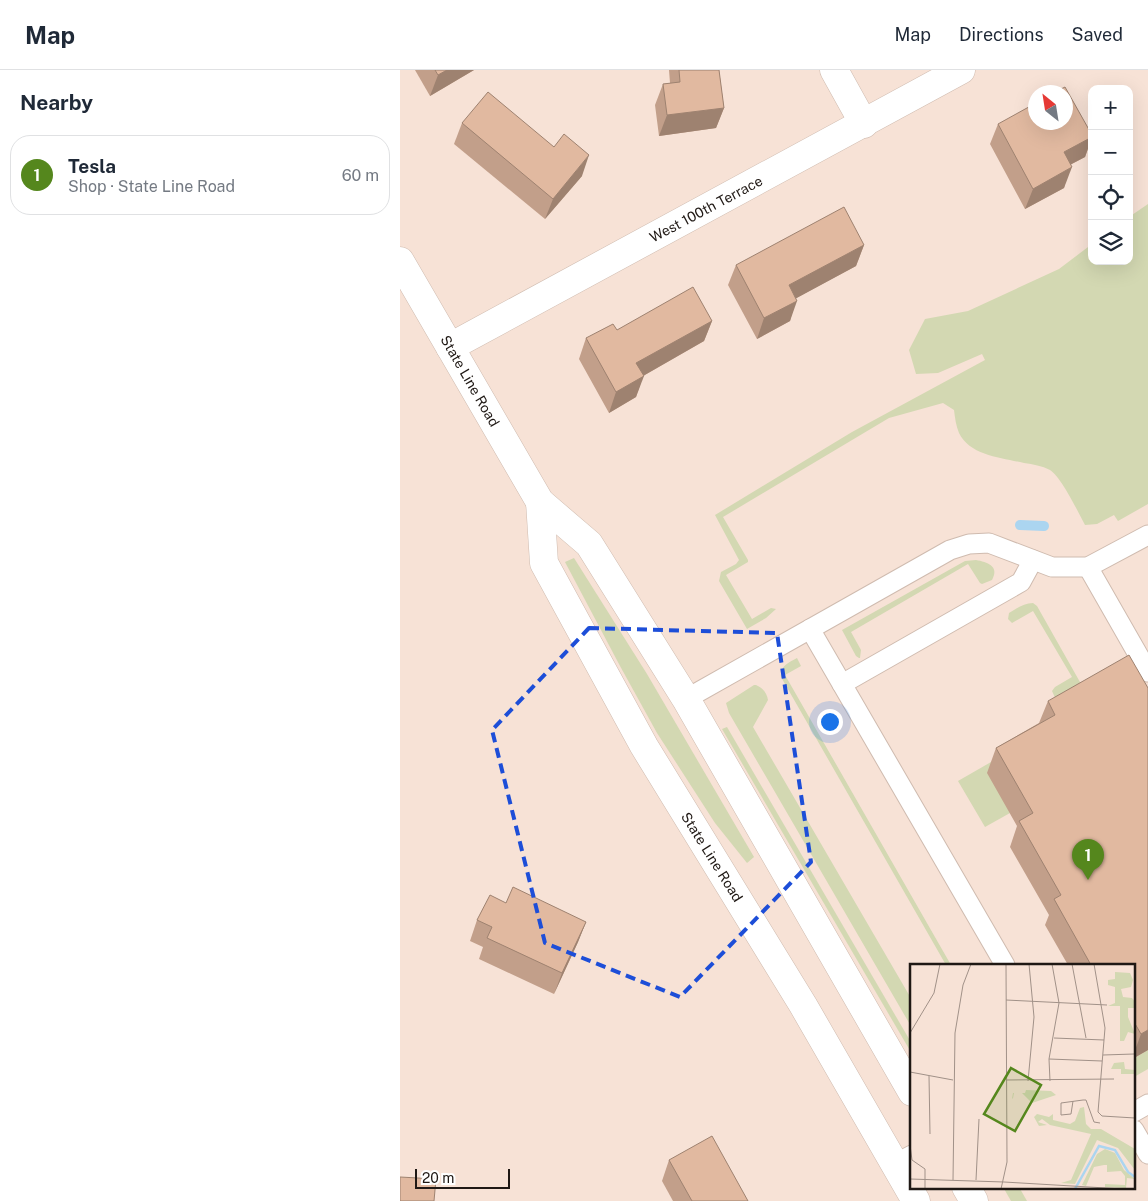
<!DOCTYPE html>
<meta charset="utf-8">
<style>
:root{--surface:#fff;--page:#f6f6f7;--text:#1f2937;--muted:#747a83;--line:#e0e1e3;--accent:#55871d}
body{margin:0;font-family:"Public Sans",sans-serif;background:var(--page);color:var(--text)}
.controls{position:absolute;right:15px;top:15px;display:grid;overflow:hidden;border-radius:10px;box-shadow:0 5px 20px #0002}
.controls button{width:45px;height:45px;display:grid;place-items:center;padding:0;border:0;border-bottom:1px solid var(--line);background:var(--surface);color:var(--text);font:25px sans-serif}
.compass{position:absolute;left:628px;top:15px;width:45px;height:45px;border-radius:50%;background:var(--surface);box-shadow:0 5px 20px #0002;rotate:330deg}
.scale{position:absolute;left:15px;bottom:12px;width:95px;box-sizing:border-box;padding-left:5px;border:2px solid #1f1814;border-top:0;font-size:14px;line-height:18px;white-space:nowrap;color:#1f1814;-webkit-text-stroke:4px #fff;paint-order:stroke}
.you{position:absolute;left:429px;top:651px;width:18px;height:18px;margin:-12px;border:4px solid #fff;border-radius:50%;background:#1a73e8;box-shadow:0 0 0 8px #1a73e833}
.badge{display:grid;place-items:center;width:32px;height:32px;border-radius:50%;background:var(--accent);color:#fff;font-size:16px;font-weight:700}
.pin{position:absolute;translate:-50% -41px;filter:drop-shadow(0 1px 2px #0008)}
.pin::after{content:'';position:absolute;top:26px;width:18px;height:15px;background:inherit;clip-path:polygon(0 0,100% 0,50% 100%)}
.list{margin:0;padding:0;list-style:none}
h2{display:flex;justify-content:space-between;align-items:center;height:65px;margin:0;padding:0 20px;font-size:21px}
h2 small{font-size:16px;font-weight:400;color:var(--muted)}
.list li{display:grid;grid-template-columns:32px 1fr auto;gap:15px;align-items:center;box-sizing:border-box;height:80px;margin:0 10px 10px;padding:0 10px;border:1px solid var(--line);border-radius:20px}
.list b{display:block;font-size:19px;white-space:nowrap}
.list p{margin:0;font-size:16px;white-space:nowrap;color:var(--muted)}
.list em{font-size:16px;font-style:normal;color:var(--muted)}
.icon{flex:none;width:28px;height:28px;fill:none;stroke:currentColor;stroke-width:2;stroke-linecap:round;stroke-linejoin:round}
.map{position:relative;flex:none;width:748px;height:1131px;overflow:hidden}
header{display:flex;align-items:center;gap:30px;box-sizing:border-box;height:70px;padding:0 25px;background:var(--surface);border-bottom:1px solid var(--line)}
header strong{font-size:24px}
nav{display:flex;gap:28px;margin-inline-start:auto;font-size:18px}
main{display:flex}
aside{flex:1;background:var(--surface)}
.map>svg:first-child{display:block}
.green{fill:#d3d8b2}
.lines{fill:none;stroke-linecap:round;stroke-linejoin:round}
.stream{stroke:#abd5f0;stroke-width:10}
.service-casing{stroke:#cfbbaf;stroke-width:21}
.minor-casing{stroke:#cfbbaf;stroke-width:29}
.secondary-casing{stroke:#cfbbaf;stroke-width:29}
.service{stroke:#fff;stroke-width:19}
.minor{stroke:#fff;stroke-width:28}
.secondary{stroke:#fff;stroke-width:28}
.wall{fill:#c29f8a}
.shaded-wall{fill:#9e8270}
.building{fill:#e1b9a0;stroke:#9e8270}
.marked{fill:none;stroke:#1d4ed8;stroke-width:4;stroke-dasharray:10 6;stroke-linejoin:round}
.labels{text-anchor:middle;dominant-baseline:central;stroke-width:4.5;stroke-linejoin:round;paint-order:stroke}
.street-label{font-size:14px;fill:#1f1814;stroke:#fff}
.inset-river{fill:none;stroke:#abd5f0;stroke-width:2.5}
.inset-road{fill:none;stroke:#a19188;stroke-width:1}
.view{fill:#55871d;fill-opacity:0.15;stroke:#55871d;stroke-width:2.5}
.inset-edge{fill:none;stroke:#1f1814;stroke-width:2.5}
</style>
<header>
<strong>Map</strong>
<nav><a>Map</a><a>Directions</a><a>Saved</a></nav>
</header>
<main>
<aside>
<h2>Nearby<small></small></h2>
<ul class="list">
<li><span class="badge">1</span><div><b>Tesla</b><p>Shop · State Line Road</p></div><em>60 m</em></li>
</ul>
</aside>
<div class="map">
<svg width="748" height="1131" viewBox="0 0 748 1131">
<rect width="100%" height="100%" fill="#f7e2d6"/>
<g class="green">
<path d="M748 134V434L718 451 714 445 697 454 685 455C678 442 662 408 650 400 642 396 633 394 624 393 603 388 570 386 559 363 556 356 555 348 554 340L543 333 489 348 323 447 348 490V492L326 505 352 549 371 538 376 539 366 548 347 559 319 511 321 502 336 494 339 490 315 445 452 362 585 290 582 284 538 303 516 304 509 280 525 249 568 241 659 199 692 174V191H729V147Z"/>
<polygon points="174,488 247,604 354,787 347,793 315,753 257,663 220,596 165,492"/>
<path d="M576 490C587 492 600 496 592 510L582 514 580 513 568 494 451 562 461 580 460 588H459L456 586 442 560 565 491Z"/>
<path d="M633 533 637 536 689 628 662 643 652 621 655 617 672 607 633 541 612 553 608 549 609 543C617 538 624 533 633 533Z"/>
<path d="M397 588 401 596 385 605 551 895H546L381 607C380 596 388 593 397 588Z"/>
<path d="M354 615H356C363 618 367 623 368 630L353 657 512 930V958L329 643 326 633Z"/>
<polygon points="327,657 512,974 512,984 322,659"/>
<polygon points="598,688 610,743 585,757 558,711"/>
<polygon points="748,980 748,999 734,1007 734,988"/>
<polygon points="603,1117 619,1117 627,1131 611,1131"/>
</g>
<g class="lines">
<polyline class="stream" points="620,455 644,456"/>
<g class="service-casing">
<g id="service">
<polyline points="688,497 748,602"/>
<polyline points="410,559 605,895"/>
<polyline points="442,614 621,512 633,490"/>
<polyline points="286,629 550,480 569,474 589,473 652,497 688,497 748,465"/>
<polyline points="734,1042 748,1034"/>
<polyline points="734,1060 748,1084"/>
<polyline points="495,1094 512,1085"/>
</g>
</g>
<g class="minor-casing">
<g id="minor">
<polyline points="434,0 464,54"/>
<polyline points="50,277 561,0"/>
</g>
</g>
<g class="secondary-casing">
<g id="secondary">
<polyline points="0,191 140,432 189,474 286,629 512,1022"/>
<polyline points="140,432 144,493 244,676 403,935 516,1131"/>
<polyline points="566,1117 574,1131"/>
</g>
</g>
<use href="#service" class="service"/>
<use href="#minor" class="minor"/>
<use href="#secondary" class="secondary"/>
</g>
<g class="wall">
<polygon points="15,0 74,0 30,26"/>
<polygon points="269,0 319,0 324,38 316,58 259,66 255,35 263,14 270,13"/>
<polygon points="62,53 154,77 182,106 145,149 54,74"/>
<polygon points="598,54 692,65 692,68 685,87 670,95 664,118 625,139 590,74"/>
<polygon points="464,175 456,196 396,228 390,251 357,269 328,215 336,195"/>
<polygon points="312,251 304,271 243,306 236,327 209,343 179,289 186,268 217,260"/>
<polygon points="748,618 748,980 734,988 734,895 668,895 645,855 649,845 610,777 617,756 587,703 596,678 639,653 648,631"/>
<polygon points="106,833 186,852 178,872 154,924 79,889 83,877 70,871 77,850"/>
<polygon points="269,1090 348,1131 273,1131 262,1111"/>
</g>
<g class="shaded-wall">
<polygon points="47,0 74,0 30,26 38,5"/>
<polygon points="324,38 316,58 259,66 267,45"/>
<polygon points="692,67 685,87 656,102 664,82"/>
<polygon points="189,85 182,106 145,149 153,129"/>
<polygon points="672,97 664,118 625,139 633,119"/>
<polygon points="464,175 456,196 382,236 389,215"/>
<polygon points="397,231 390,251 357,269 364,248"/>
<polygon points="312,251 304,271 229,314 236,293"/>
<polygon points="244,306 236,327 209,343 216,322"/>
<polygon points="186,852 178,872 154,924 162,903"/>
<polygon points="748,960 748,980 734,988 734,983 741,964"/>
</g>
<g class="building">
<polygon points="35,0 47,0 38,5"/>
<polygon points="279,0 319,0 324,38 267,45 263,14 280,12"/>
<polygon points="665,17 692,65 692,67 664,82 672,97 633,119 598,54 636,33 636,52 666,52 666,22 655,22"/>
<polygon points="88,22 154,77 164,64 189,85 153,129 62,53"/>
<polygon points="444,137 464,175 389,215 397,231 364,248 336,195"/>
<polygon points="293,217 312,251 236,293 244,306 216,322 186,268 213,254 217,260"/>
<polygon points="729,585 748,618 748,960 741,964 734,952 734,895 691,895 654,829 661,825 619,751 633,743 596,678 655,645 648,631"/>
<polygon points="113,817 186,852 162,903 87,868 92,857 77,850 90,825 106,833"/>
<polygon points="312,1066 348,1131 292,1131 269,1090"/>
<polygon points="0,1107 36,1109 34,1131 0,1131"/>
</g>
<path class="marked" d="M189 558 377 563 411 792 280 927 145 873 92 660Z"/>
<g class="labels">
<g class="street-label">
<text transform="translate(306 139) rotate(-28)">West 100th Terrace</text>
<text transform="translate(70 311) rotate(60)">State Line Road</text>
<text transform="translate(312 787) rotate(58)">State Line Road</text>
</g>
</g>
<g transform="translate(510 894)">
<rect width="225" height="225" fill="#f7e2d6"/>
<path d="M205 8 220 9 223 16 221 23 211 25 213 33 222 34 225 38V44H218V53L225 70 218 68 214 77H210V42H198L205 39V23L198 21V16L205 15ZM214 98 215 105 225 106V110H211V105H201L204 99ZM116 126 141 127 146 131 122 139 112 129H104L103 134 102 135 103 129H115ZM174 143 176 160 181 165H191L225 185V206L208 184 187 176 165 220 151 219 161 216 181 170 140 161 132 155 128 158 137 161 129 162 124 153 127 150 139 153 143 150V156L160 160 165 157 170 144ZM195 185 205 189 214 206 225 215 217 214 216 224 195 223V220L215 221V212L211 207 197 208V201H194L184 203 176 222 172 221 187 190Z" fill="#d3d8b2"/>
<path class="inset-river" d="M165 225 189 182 205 186 218 208 225 213"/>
<path class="inset-road" d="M162 0 176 74M184 0 195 64 188 148 192 152 225 154M96 36 197 41M0 69 24 29 30 0M144 74 194 76M225 81V102M193 91 224 90M139 95 192 97M0 108 43 116M19 112 20 170M96 116 204 115M118 117 124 53 119 0M140 117 139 95 149 39 142 0M163 137 161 150 151 151V139L173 136H176L184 158 190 159M0 181 2 196 15 205V225M0 215 94 218M43 216 45 69 53 21 61 0M66 216 69 155M94 218 213 225M91 225 97 198 96 0"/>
<path class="view" d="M101 104 131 121 105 167 74 150Z"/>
<rect width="225" height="225" class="inset-edge"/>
</g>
</svg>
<div class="controls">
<button>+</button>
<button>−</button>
<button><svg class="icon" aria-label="locate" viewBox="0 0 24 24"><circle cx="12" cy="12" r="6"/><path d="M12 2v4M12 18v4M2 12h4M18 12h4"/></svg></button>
<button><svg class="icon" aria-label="layers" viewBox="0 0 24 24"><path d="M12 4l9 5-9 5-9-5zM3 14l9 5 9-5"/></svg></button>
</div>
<svg class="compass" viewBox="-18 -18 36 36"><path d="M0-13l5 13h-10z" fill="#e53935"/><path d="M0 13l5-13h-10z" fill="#747a83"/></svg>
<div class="scale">20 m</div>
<div class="you"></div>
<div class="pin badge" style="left:688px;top:810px">1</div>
</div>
</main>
